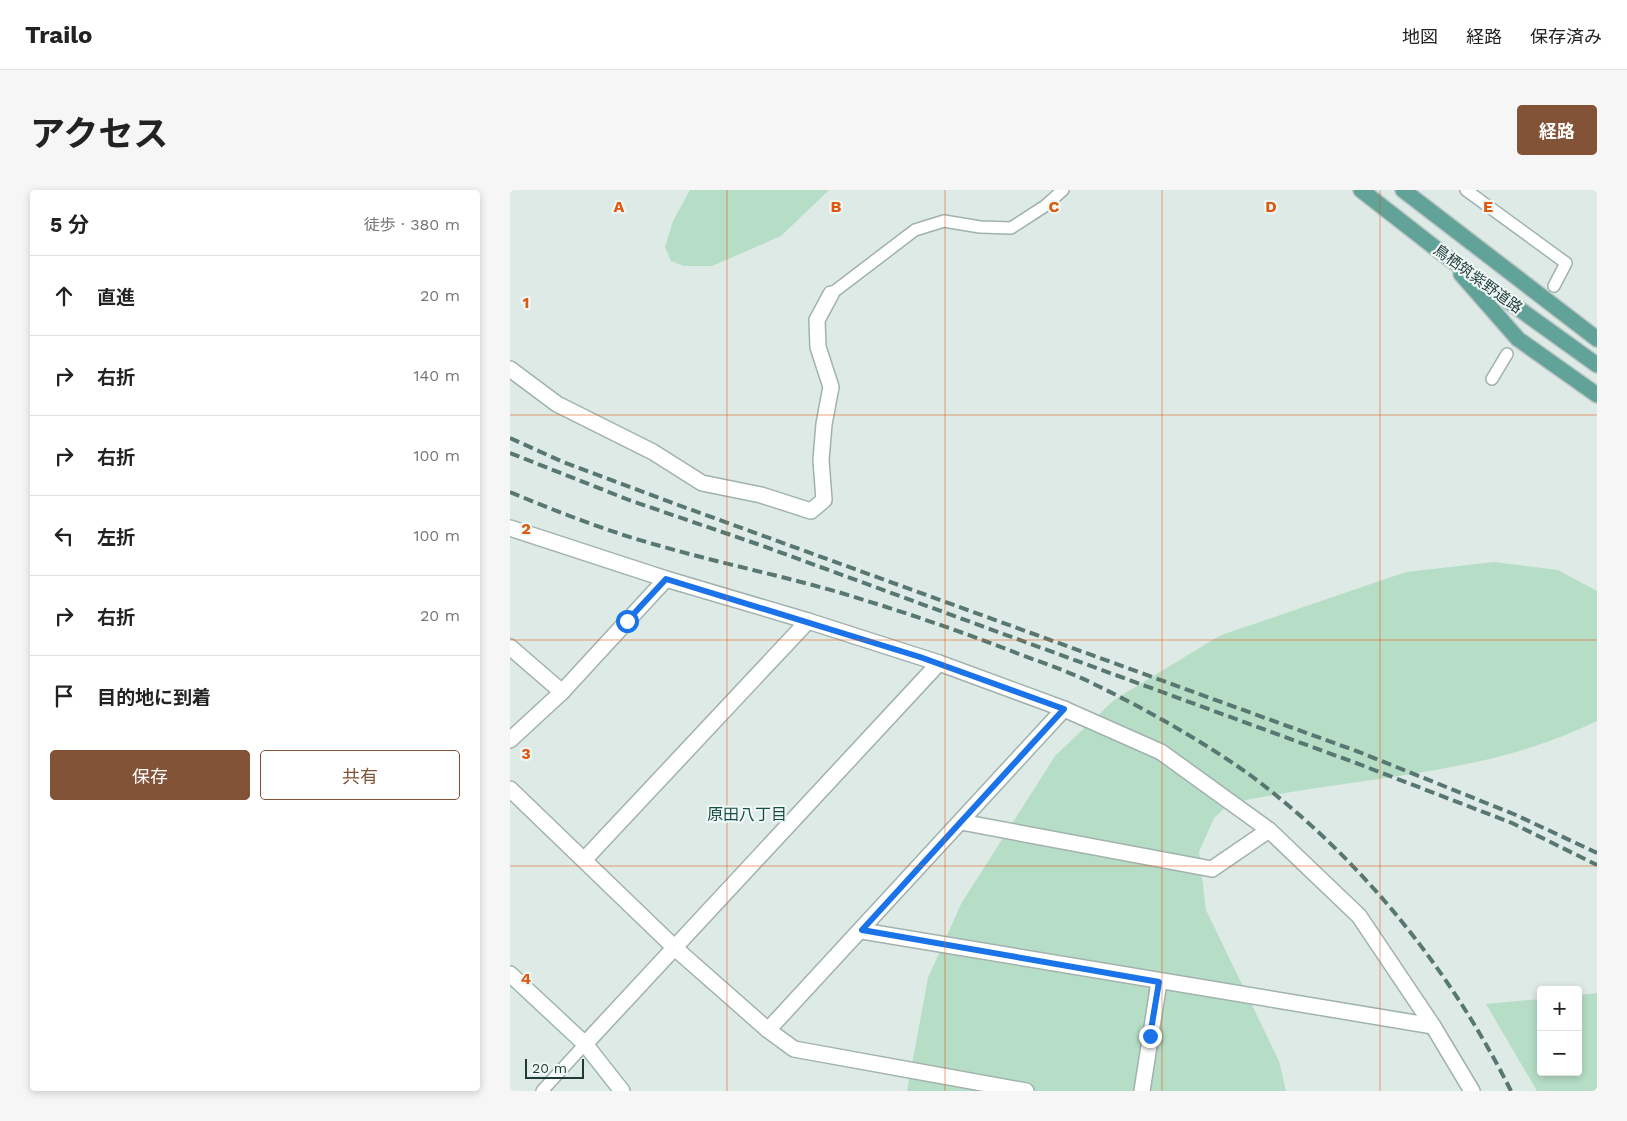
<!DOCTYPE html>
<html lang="ja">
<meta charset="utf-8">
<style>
:root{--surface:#fff;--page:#f6f6f6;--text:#222;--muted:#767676;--line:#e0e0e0;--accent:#825336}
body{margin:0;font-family:"Work Sans","Noto Sans JP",sans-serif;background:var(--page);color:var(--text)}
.controls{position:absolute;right:15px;bottom:15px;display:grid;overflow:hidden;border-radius:5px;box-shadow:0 2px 8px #0003}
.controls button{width:45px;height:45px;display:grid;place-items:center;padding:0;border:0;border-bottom:1px solid var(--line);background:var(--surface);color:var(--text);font:25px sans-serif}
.scale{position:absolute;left:15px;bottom:12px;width:59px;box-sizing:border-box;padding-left:5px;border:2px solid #1f3b37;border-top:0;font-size:14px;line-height:18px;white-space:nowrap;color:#1f3b37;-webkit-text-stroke:4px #eef7f4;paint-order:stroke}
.stop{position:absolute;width:15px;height:15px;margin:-11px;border:4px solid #1a73e8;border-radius:50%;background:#fff}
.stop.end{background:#1a73e8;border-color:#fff;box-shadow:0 1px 5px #0008}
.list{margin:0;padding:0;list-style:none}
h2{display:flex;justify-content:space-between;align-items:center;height:65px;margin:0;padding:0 20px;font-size:21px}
h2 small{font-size:16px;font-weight:400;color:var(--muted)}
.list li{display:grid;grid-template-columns:32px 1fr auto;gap:15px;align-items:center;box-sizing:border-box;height:80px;padding:0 20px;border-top:1px solid var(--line)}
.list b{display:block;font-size:19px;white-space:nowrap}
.list em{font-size:16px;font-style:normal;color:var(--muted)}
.actions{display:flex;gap:10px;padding:15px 20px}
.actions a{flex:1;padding:11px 0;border:1px solid var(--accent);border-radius:5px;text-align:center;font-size:18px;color:var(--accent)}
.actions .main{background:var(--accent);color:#fff}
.icon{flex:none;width:28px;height:28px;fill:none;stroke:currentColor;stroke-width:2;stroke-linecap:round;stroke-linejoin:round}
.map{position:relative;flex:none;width:1087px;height:901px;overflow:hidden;border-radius:5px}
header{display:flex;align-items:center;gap:30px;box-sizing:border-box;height:70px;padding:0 25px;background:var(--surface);border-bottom:1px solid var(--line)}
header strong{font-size:24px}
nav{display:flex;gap:28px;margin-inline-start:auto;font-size:18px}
.intro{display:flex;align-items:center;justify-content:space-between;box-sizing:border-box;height:120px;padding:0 30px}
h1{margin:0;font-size:35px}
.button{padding:12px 22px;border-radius:5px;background:var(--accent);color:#fff;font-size:18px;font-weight:700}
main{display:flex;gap:30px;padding:0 30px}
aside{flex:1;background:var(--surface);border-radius:5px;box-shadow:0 2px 8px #0003}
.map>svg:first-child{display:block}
.green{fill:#b6ddc5}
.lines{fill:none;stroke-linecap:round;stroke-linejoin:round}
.lane-casing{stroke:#a1b2ae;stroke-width:14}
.street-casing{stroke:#a1b2ae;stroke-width:18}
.secondary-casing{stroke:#9db6b0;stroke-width:18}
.primary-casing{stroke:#bcc4c3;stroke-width:18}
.lane{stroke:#fff;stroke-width:11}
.street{stroke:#fff;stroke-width:15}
.secondary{stroke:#fff;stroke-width:15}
.primary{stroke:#61a299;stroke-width:15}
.rail{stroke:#597772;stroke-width:4;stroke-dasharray:10 5;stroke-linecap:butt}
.route{stroke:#1a73e8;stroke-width:6}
.grid{fill:none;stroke:#de580e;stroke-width:1;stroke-opacity:0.55}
.labels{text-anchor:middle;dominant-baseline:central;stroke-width:4.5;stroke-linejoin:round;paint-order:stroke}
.street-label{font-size:15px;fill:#1f3b37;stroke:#eef7f4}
.neighbourhood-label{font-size:16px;fill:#1b4d47;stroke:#eef7f4}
.grid-label{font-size:16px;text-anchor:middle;font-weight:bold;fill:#de580e;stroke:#eef7f4;stroke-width:4.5;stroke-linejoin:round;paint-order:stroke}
</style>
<header>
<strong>Trailo</strong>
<nav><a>地図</a><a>経路</a><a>保存済み</a></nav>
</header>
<div class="intro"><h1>アクセス</h1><a class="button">経路</a></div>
<main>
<aside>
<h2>5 分<small>徒歩 · 380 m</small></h2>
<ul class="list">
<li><svg class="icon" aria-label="ahead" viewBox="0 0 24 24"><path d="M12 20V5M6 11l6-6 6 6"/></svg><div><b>直進</b></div><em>20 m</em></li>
<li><svg class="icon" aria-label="right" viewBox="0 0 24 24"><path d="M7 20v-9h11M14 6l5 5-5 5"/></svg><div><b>右折</b></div><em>140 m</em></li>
<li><svg class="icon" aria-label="right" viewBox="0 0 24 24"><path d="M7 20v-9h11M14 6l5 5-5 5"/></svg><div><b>右折</b></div><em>100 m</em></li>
<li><svg class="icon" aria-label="left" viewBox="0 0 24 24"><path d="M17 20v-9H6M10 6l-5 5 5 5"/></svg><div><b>左折</b></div><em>100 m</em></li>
<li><svg class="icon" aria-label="right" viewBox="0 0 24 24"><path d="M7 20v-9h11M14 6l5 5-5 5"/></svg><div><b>右折</b></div><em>20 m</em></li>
<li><svg class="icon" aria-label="arrive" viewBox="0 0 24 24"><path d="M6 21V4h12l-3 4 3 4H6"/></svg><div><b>目的地に到着</b></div></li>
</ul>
<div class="actions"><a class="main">保存</a><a>共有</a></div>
</aside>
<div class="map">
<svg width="1087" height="901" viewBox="0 0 1087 901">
<rect width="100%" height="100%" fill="#deeae6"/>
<g class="green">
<polygon points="180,0 319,0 271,46 202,76 174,76 161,71 155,57 163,31"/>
<path d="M984 372 1048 380 1087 401V531C972 588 842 586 719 614L704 628 689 662 696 720 769 871 776 901H397L418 788 451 714 545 566 604 510 709 446 896 382Z"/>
<polygon points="1087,803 1087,901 1027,901 976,814 1031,809 1031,882 1068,882 1068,805"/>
</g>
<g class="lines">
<g class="lane-casing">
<g id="lane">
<polyline points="956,0 1056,73 1044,96"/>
<polyline points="321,104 405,40 434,31 470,37 501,38 535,16 553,0"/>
<polyline points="982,189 997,164"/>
<polyline points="32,901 75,854"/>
</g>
</g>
<g class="street-casing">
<g id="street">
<polyline points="0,179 47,214 143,262 192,293 251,305 301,321 314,310 311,270 314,234 321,197 308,157 307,130 321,104"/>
<polyline points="0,338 156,389 298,431 429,473 554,519 651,562 759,640 849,726 923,836 962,901"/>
<polyline points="0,457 52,502"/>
<polyline points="0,550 52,502 156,389"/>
<polyline points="0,599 166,759 258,840 284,859 516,901"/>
<polyline points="451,632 702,679 759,640"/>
<polyline points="74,670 298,431"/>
<polyline points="352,741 923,836"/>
<polyline points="258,840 554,519"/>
<polyline points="75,854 429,473"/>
<polyline points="632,901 649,792"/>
</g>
</g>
<g class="secondary-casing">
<polyline id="secondary" points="0,784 75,854 112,901"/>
</g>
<g class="primary-casing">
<g id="primary">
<polyline points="851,0 933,64 1087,175"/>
<polyline points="893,0 1087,149"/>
<polyline points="951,84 1008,149 1087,205"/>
</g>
</g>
<use href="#lane" class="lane"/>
<use href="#street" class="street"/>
<use href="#secondary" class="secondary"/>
<use href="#primary" class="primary"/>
<g class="rail">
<polyline points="0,248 53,272 171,316 849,562 1006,625 1087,663"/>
<polyline points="0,263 119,310 253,356 846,573 1002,633 1087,675"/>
<path d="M0 302C50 323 102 343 154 357 220 376 289 389 354 410 406 426 458 444 509 464 536 474 563 483 588 496 639 521 694 552 740 585 850 667 940 779 1001 901"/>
</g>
</g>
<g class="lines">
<polyline class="route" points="117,431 156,389 410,467 554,519 352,740 649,792 640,846"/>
</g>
<path class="grid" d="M217 0V901M435 0V901M652 0V901M870 0V901M0 225H1087M0 450H1087M0 676H1087"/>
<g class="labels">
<g class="street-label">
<text transform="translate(968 89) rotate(36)">鳥栖筑紫野道路</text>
</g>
<g class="neighbourhood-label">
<text x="237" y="624">原田八丁目</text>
</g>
</g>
<g class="grid-label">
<text x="109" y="22">A</text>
<text x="326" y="22">B</text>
<text x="544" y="22">C</text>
<text x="761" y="22">D</text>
<text x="978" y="22">E</text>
<text x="16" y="118">1</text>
<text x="16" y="344">2</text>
<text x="16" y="569">3</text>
<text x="16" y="794">4</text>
</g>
</svg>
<div class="controls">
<button>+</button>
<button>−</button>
</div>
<div class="scale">20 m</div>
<div class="stop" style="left:117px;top:431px"></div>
<div class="stop end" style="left:640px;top:846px"></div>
</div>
</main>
